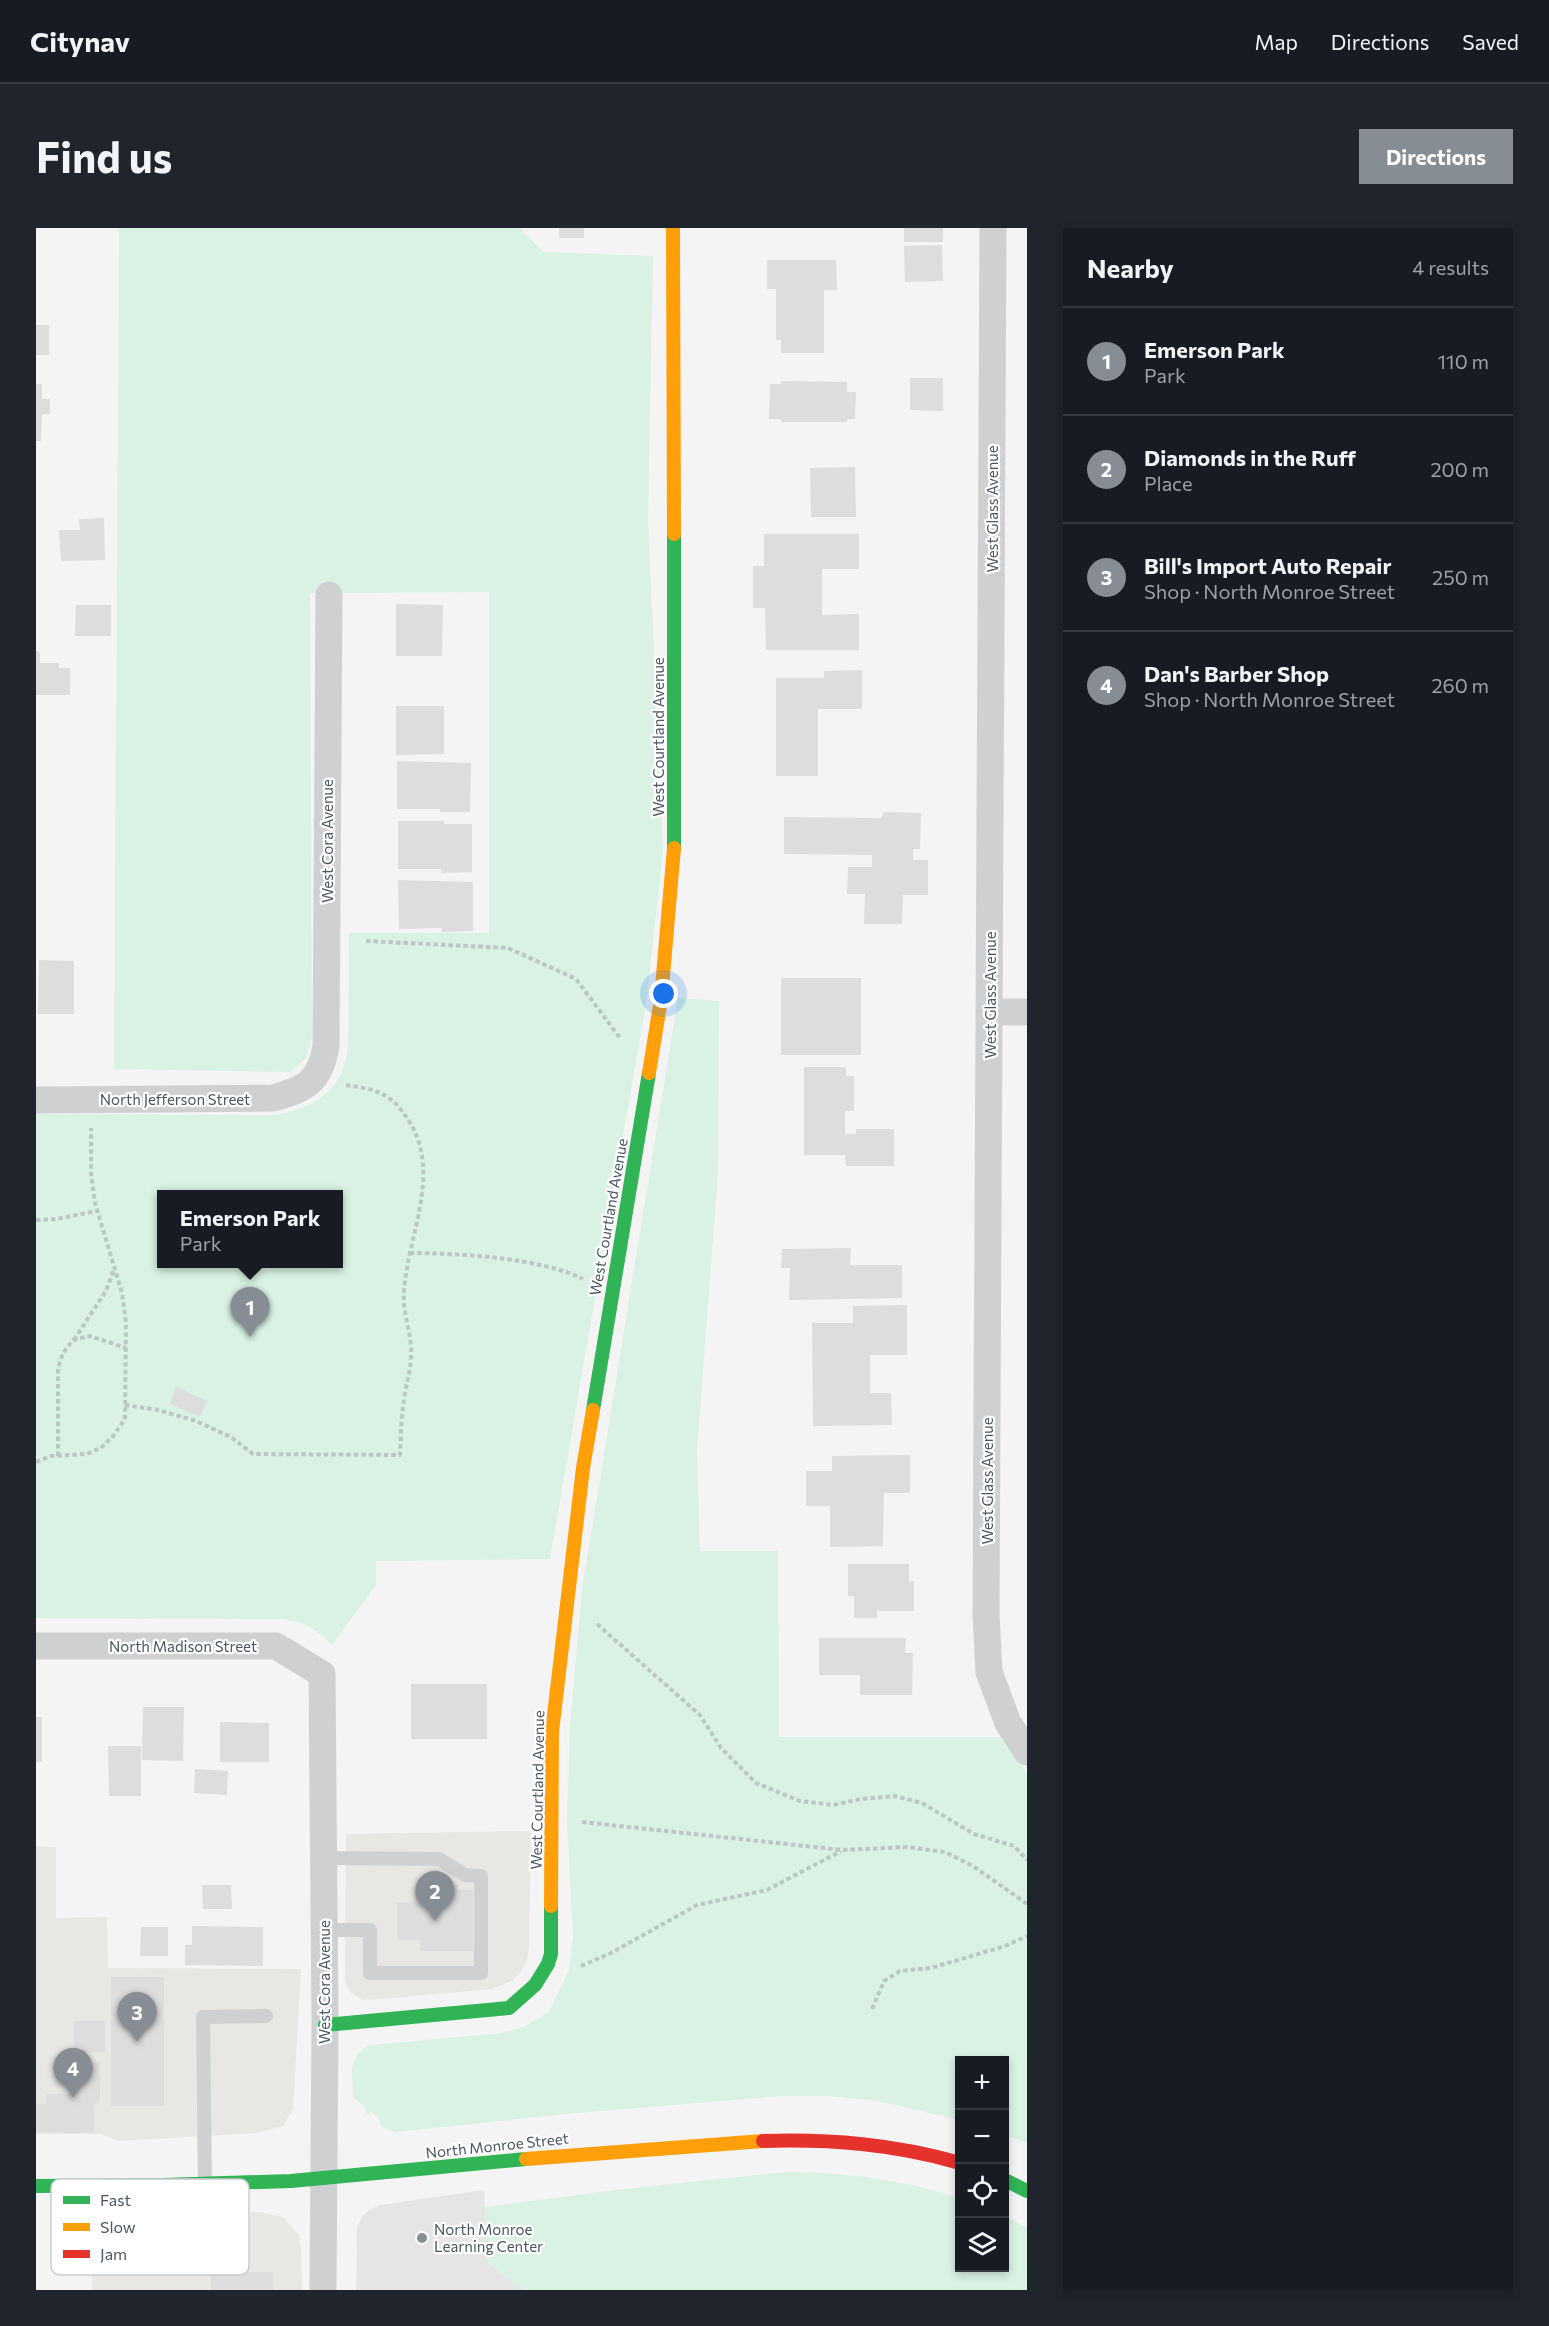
<!DOCTYPE html>
<meta charset="utf-8">
<style>
:root{--surface:#171b24;--page:#20242c;--text:#f1f3f6;--muted:#9ea1a6;--line:#363941;--accent:#868d94}
body{margin:0;font-family:Commissioner,sans-serif;background:var(--page);color:var(--text)}
.controls{position:absolute;right:18px;bottom:18px;display:grid;overflow:hidden;border-radius:0px;box-shadow:0 3px 9px #0003}
.controls button{width:54px;height:54px;display:grid;place-items:center;padding:0;border:0;border-bottom:2px solid var(--line);background:var(--surface);color:var(--text);font:30px sans-serif}
.you{position:absolute;left:628px;top:766px;width:21px;height:21px;margin:-15px;border:4px solid #fff;border-radius:50%;background:#1a73e8;box-shadow:0 0 0 9px #1a73e833}
.badge{display:grid;place-items:center;width:39px;height:39px;border-radius:50%;background:var(--accent);color:#fff;font-size:20px;font-weight:700}
.pin{position:absolute;translate:-50% -50px;filter:drop-shadow(0 2px 3px #0008)}
.pin::after{content:'';position:absolute;top:32px;width:21px;height:18px;background:inherit;clip-path:polygon(0 0,100% 0,50% 100%)}
.popup{position:absolute;left:121px;top:962px;width:186px;height:78px;box-sizing:border-box;display:grid;place-content:center;border-radius:0px;background:var(--surface);filter:drop-shadow(0 2px 4px #0005);font-size:20px;white-space:nowrap;color:var(--muted)}
.popup b{font-size:22px;color:var(--text)}
.popup::after{content:'';position:absolute;left:50%;top:100%;margin-left:-12px;border:12px solid transparent;border-top-color:var(--surface)}
.list{margin:0;padding:0;list-style:none}
h2{display:flex;justify-content:space-between;align-items:center;height:78px;margin:0;padding:0 24px;font-size:26px}
h2 small{font-size:20px;font-weight:400;color:var(--muted)}
.list li{display:grid;grid-template-columns:39px 1fr auto;gap:18px;align-items:center;box-sizing:border-box;height:108px;padding:0 24px;border-top:2px solid var(--line)}
.list b{display:block;font-size:22px;white-space:nowrap}
.list p{margin:0;font-size:20px;white-space:nowrap;color:var(--muted)}
.list em{font-size:20px;font-style:normal;color:var(--muted)}
.icon{flex:none;width:33px;height:33px;fill:none;stroke:currentColor;stroke-width:2;stroke-linecap:round;stroke-linejoin:round}
.map{position:relative;flex:none;width:991px;height:2062px;overflow:hidden;border-radius:0px}
header{display:flex;align-items:center;gap:36px;box-sizing:border-box;height:84px;padding:0 30px;background:var(--surface);border-bottom:2px solid var(--line)}
header strong{font-size:28px}
nav{display:flex;gap:33px;margin-inline-start:auto;font-size:21px}
.intro{display:flex;align-items:center;justify-content:space-between;box-sizing:border-box;height:144px;padding:0 36px}
h1{margin:0;font-size:42px}
.button{padding:15px 27px;border-radius:0px;background:var(--accent);color:#fff;font-size:21px;font-weight:700}
main{display:flex;gap:36px;padding:0 36px}
aside{flex:1;background:var(--surface);border-radius:0px;box-shadow:0 3px 9px #0003}
.map>svg:first-child{display:block}
.commercial{fill:#e8e7e3}
.education{fill:#e6e5e6}
.green{fill:#d9f2e3;fill-rule:evenodd}
.building{fill:#ddddde}
.lines{fill:none;stroke-linecap:round;stroke-linejoin:round}
.path{stroke:#bcc7c4;stroke-width:4;stroke-dasharray:4.5 3;stroke-linecap:butt}
.lane{stroke:#ced0d2;stroke-width:14}
.street{stroke:#ced0d2;stroke-width:27}
.fast{stroke:#30b455;stroke-width:14}
.slow{stroke:#ff9f0a;stroke-width:14}
.jam{stroke:#e5322d;stroke-width:14}
.poi-dot{fill:#868d94;stroke:#fff;stroke-width:2}
.labels{text-anchor:middle;dominant-baseline:central;stroke-width:4.5;stroke-linejoin:round;paint-order:stroke}
.street-label{font-size:15px;fill:#4a5661;stroke:#fff}
.poi-label{font-size:15px;fill:#4a5661;stroke:#fff;text-anchor:start}
.key{fill:#fff;stroke:#c9ccd0;stroke-width:1.5}
.key-label{font-size:16px;fill:#4a5661}
</style>
<header>
<strong>Citynav</strong>
<nav><a>Map</a><a>Directions</a><a>Saved</a></nav>
</header>
<div class="intro"><h1>Find us</h1><a class="button">Directions</a></div>
<main>
<div class="map">
<svg width="991" height="2062" viewBox="0 0 991 2062">
<rect width="100%" height="100%" fill="#f4f4f4"/>
<g class="commercial">
<polygon points="495,1603 493,1721 491,1733 483,1746 476,1753 456,1761 346,1771 327,1772 314,1764 309,1754 310,1606"/>
<polygon points="0,1618 20,1619 20,1690 71,1689 72,1740 265,1741 257,1881 247,1898 220,1905 84,1913 64,1906 0,1906"/>
<polygon points="223,1984 247,1989 263,2007 265,2022 266,2062 56,2062 56,1991"/>
</g>
<polygon class="education" points="448,1962 452,2035 488,2062 320,2062 321,2000 325,1990 333,1982 345,1977"/>
<g class="green">
<path d="M83 0H484L507 24 617 28 612 293 627 622 610 775 514 1331 340 1333V1357L296 1417C281 1401 268 1394 246 1391L0 1390V886L240 887C281 878 305 864 312 821L313 705H453V364L274 365 276 809 270 830 254 844 78 841ZM125 966H302V1036H125Z"/>
<path d="M642 770 683 773 682 945 661 1222 664 1323H742L743 1509H963L991 1544V1915L969 1907V1832H924L923 1892 837 1872 792 1868H745L530 1886 359 1904 344 1898V1892L335 1883 333 1886H330L328 1878 317 1869C317 1847 310 1827 335 1817L467 1805 487 1799 513 1784 533 1742 537 1708 531 1591 534 1498 546 1362Z"/>
<path d="M749 1944C810 1944 866 1952 923 1970L924 2040H969V1988L991 2000V2062H488L452 2035 449 1979 588 1961Z"/>
</g>
<g class="building">
<rect x="523" y="0" width="25" height="10"/>
<rect x="868" y="0" width="39" height="14"/>
<polygon points="906,17 907,53 869,54 868,18"/>
<polygon points="731,32 800,32 801,62 788,62 788,125 745,125 745,112 740,112 740,61 731,61"/>
<rect x="0" y="97" width="13" height="30"/>
<polygon points="874,150 907,150 907,183 874,182"/>
<polygon points="745,153 811,154 811,164 820,164 819,191 811,191 811,194 745,194 745,191 733,191 734,156 745,156"/>
<polygon points="0,156 6,156 6,171 14,171 14,186 6,186 5,213 0,213"/>
<polygon points="819,239 820,289 775,289 774,240"/>
<polygon points="68,290 69,332 25,333 23,302 44,302 43,291"/>
<polygon points="728,306 823,306 823,341 786,341 786,387 823,386 823,422 730,422 729,380 717,380 717,338 728,338"/>
<polygon points="360,376 407,377 406,428 360,428"/>
<polygon points="40,377 75,377 75,408 39,408"/>
<polygon points="0,423 4,424 4,435 23,435 23,440 34,440 34,467 0,467"/>
<polygon points="826,442 826,481 782,481 782,548 740,548 740,450 788,450 788,443"/>
<polygon points="360,478 408,478 408,526 360,527"/>
<polygon points="361,533 435,535 434,584 404,584 404,581 361,581"/>
<polygon points="847,584 885,585 884,621 877,621 877,632 892,632 892,667 867,667 866,696 828,696 829,666 811,666 812,639 836,639 836,627 748,626 748,589 846,590"/>
<polygon points="362,593 408,593 408,596 436,596 436,644 405,645 405,641 362,641"/>
<polygon points="362,652 437,654 437,703 406,704 405,700 363,701"/>
<polygon points="3,732 38,733 38,786 2,786"/>
<rect x="745" y="750" width="80" height="77"/>
<polygon points="768,839 810,839 810,848 818,848 818,883 809,883 809,906 820,906 820,901 858,901 858,938 810,938 809,927 768,927"/>
<polygon points="815,1020 814,1037 866,1037 866,1070 753,1072 754,1040 745,1040 746,1021"/>
<polygon points="871,1077 871,1127 834,1127 834,1165 855,1165 856,1197 777,1198 776,1095 817,1095 817,1078"/>
<polygon points="140,1159 171,1173 164,1189 134,1176"/>
<polygon points="874,1227 874,1265 848,1265 847,1318 794,1319 794,1278 770,1278 770,1243 796,1243 796,1228"/>
<polygon points="812,1336 873,1336 873,1353 878,1353 878,1383 841,1383 841,1390 818,1390 818,1368 812,1368"/>
<polygon points="783,1410 870,1410 869,1425 877,1425 876,1467 824,1467 824,1447 783,1447"/>
<rect x="375" y="1456" width="76" height="55"/>
<polygon points="107,1479 148,1479 147,1533 106,1532"/>
<rect x="0" y="1489" width="6" height="45"/>
<polygon points="184,1494 233,1495 233,1534 184,1534"/>
<polygon points="72,1518 105,1518 105,1568 73,1568"/>
<polygon points="159,1541 192,1543 191,1567 158,1565"/>
<polygon points="166,1657 195,1657 196,1681 167,1681"/>
<polygon points="379,1657 422,1657 422,1662 437,1662 437,1723 384,1723 384,1712 361,1712 361,1675 379,1674"/>
<polygon points="156,1698 227,1699 227,1738 149,1737 149,1717 156,1717"/>
<polygon points="105,1699 132,1699 132,1728 104,1728"/>
<rect x="75" y="1749" width="53" height="129"/>
<polygon points="38,1793 69,1793 69,1824 38,1825"/>
<polygon points="38,1834 64,1834 64,1873 58,1877 58,1905 0,1904 0,1876 10,1876 10,1866 38,1866"/>
<rect x="175" y="2044" width="62" height="18"/>
</g>
<g class="lines">
<g class="path">
<polyline points="330,713 472,720 540,751 584,810"/>
<polyline points="0,992 20,991 61,983"/>
<path d="M374 1025C422 1025 505 1030 547 1051"/>
<polyline points="38,1112 70,1063 78,1041"/>
<path d="M89 1177 122 1182 160 1193 195 1209 217 1226 364 1227C365 1208 365 1190 368 1172 370 1156 375 1142 375 1126 376 1105 366 1085 368 1063 372 1007 406 945 373 893 355 865 341 861 309 857"/>
<polyline points="22,1228 22,1140 27,1125 37,1112 54,1108 90,1120"/>
<polyline points="0,1234 15,1228 50,1226 65,1220 78,1207 89,1191 90,1094 86,1065 59,975 55,946 55,900"/>
<polyline points="561,1396 664,1487 685,1520 720,1555 764,1573 797,1577 825,1571 859,1568 886,1575 938,1606 978,1618 991,1632"/>
<polyline points="546,1594 807,1622 871,1619 909,1624 937,1638 991,1676"/>
<polyline points="545,1738 575,1725 661,1677 731,1662 805,1623"/>
<polyline points="836,1781 848,1753 864,1743 895,1740 969,1718 991,1708"/>
</g>
<g class="lane">
<polyline points="288,1630 403,1631 429,1647 445,1648 445,1745 334,1745 334,1702 288,1702"/>
<polyline points="169,1956 167,1789 230,1788"/>
</g>
<g class="street">
<polyline points="957,0 950,1385 953,1444 972,1495 991,1524"/>
<polyline points="954,784 991,784"/>
<path d="M0 872 237 870C270 861 284 854 290 818L293 367"/>
<polyline points="0,1418 240,1418 286,1446 289,1797 287,2062"/>
</g>
<g class="fast">
<polyline points="638,306 638,620"/>
<polyline points="557,1182 613,845"/>
<polyline points="289,1797 473,1780 499,1757 512,1736 515,1726 515,1678"/>
<polyline points="969,1952 991,1963"/>
<polyline points="0,1958 127,1957 255,1953 490,1931"/>
</g>
<g class="slow">
<polyline points="637,0 638,306"/>
<polyline points="613,845 625,771 638,620"/>
<polyline points="515,1678 516,1504 547,1240 557,1182"/>
<polyline points="490,1931 727,1913"/>
</g>
<path class="jam" d="M727 1913C795 1911 858 1916 924 1935"/>
</g>
<circle class="poi-dot" cx="386" cy="2010" r="6"/>
<g class="labels">
<g class="street-label">
<text transform="translate(956 281) rotate(-90)">West Glass Avenue</text>
<text transform="translate(622 509) rotate(-90)">West Courtland Avenue</text>
<text transform="translate(291 613) rotate(-90)">West Cora Avenue</text>
<text transform="translate(954 767) rotate(-90)">West Glass Avenue</text>
<text x="139" y="871">North Jefferson Street</text>
<text transform="translate(572 989) rotate(-80)">West Courtland Avenue</text>
<text transform="translate(951 1253) rotate(-90)">West Glass Avenue</text>
<text x="147" y="1418">North Madison Street</text>
<text transform="translate(501 1562) rotate(-89)">West Courtland Avenue</text>
<text transform="translate(288 1754) rotate(-90)">West Cora Avenue</text>
<text transform="translate(461 1917) rotate(-6)">North Monroe Street</text>
</g>
<g class="poi-label">
<text x="398" y="2001">North Monroe<tspan x="398" dy="17">Learning Center</tspan></text>
</g>
</g>
<rect x="15" y="1951" width="198" height="96" rx="9" class="key"/>
<rect x="27" y="1968" width="27" height="8" fill="#30b455"/>
<rect x="27" y="1995" width="27" height="8" fill="#ff9f0a"/>
<rect x="27" y="2022" width="27" height="8" fill="#e5322d"/>
<g class="key-label">
<text x="64" y="1978">Fast</text>
<text x="64" y="2005">Slow</text>
<text x="64" y="2032">Jam</text>
</g>
</svg>
<div class="controls">
<button>+</button>
<button>−</button>
<button><svg class="icon" aria-label="locate" viewBox="0 0 24 24"><circle cx="12" cy="12" r="6"/><path d="M12 2v4M12 18v4M2 12h4M18 12h4"/></svg></button>
<button><svg class="icon" aria-label="layers" viewBox="0 0 24 24"><path d="M12 4l9 5-9 5-9-5zM3 14l9 5 9-5"/></svg></button>
</div>
<div class="you"></div>
<div class="pin badge" style="left:214px;top:1109px">1</div>
<div class="popup"><b>Emerson Park</b>Park</div>
<div class="pin badge" style="left:399px;top:1693px">2</div>
<div class="pin badge" style="left:101px;top:1814px">3</div>
<div class="pin badge" style="left:37px;top:1870px">4</div>
</div>
<aside>
<h2>Nearby<small>4 results</small></h2>
<ul class="list">
<li><span class="badge">1</span><div><b>Emerson Park</b><p>Park</p></div><em>110 m</em></li>
<li><span class="badge">2</span><div><b>Diamonds in the Ruff</b><p>Place</p></div><em>200 m</em></li>
<li><span class="badge">3</span><div><b>Bill's Import Auto Repair</b><p>Shop · North Monroe Street</p></div><em>250 m</em></li>
<li><span class="badge">4</span><div><b>Dan's Barber Shop</b><p>Shop · North Monroe Street</p></div><em>260 m</em></li>
</ul>
</aside>
</main>
